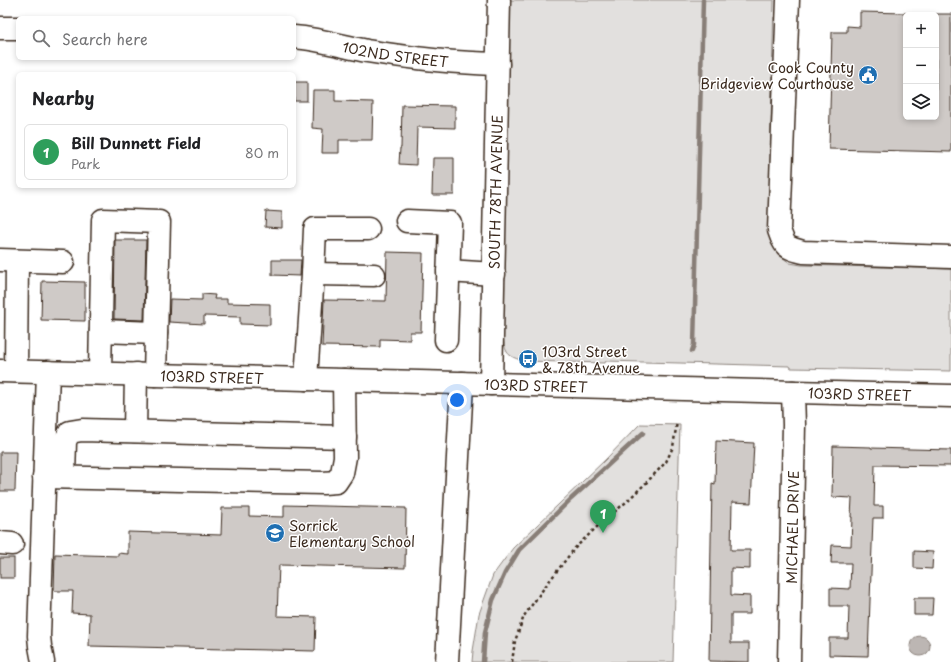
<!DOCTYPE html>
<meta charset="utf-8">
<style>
:root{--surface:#fff;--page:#f2f2f2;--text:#202124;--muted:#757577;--line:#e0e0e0;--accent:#1f6fb2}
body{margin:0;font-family:"Playpen Sans",sans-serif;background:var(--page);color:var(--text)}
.controls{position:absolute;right:12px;top:12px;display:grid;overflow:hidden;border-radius:6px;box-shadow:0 2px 6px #0003}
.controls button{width:36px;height:36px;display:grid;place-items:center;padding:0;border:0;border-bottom:1px solid var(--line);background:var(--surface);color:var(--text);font:20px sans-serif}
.you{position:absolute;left:457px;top:400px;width:14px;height:14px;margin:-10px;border:3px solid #fff;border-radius:50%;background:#1a73e8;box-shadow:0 0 0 6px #1a73e833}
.badge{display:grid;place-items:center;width:26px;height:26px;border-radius:50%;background:var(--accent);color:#fff;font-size:13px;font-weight:700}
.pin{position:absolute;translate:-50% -33px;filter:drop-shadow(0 1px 2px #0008)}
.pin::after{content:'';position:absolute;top:21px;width:14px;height:12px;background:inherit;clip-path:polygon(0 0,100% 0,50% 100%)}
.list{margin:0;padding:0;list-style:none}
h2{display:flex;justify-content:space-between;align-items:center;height:52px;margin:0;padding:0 16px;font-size:17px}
h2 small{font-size:13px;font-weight:400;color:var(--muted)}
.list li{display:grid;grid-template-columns:26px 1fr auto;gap:12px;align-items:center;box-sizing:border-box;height:56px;margin:0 8px 8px;padding:0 8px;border:1px solid var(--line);border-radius:6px}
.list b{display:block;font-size:15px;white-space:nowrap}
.list p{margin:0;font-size:13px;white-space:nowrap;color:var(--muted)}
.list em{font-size:13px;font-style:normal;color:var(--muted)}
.icon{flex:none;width:22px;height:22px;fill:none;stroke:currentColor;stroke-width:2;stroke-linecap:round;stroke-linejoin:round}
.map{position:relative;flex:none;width:951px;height:662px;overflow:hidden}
.search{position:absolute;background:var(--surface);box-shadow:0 2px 6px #0003;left:16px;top:16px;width:280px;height:44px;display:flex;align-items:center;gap:10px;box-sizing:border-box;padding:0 14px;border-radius:6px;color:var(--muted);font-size:15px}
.panel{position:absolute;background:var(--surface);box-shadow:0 2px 6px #0003;left:16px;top:72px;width:280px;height:116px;border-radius:6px}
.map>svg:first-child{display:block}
.green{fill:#e2e0de;stroke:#8e857e}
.water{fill:#bcb6b3;stroke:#887e77}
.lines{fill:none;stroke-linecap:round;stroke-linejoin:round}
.stream{stroke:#887e77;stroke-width:4.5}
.building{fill:#cfcac7;stroke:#3b2a1e}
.minor-casing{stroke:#3b2a1e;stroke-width:25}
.path{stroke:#3b2a1e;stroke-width:2.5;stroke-dasharray:3 3;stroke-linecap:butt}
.minor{stroke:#fff;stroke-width:22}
.labels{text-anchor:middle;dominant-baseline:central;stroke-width:3;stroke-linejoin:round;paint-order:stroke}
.street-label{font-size:14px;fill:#3b2a1e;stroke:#fff}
.poi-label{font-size:14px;fill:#3b2a1e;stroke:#fff;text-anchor:start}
</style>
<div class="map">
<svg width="951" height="662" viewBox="0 0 951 662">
<rect width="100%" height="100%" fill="#fff"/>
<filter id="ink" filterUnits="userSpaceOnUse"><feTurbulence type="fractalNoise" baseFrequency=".025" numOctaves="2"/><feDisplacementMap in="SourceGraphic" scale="8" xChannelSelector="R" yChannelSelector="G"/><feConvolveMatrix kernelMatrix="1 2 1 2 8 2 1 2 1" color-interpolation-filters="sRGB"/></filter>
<g filter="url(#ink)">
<g class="green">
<path d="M506 0H774L769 208 772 243 779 255 790 263 801 265 951 269V371L791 368 790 366 606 361 605 363 523 361C518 359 510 357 507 352 502 344 503 328 502 319Z"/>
<polygon points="640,424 680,425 673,662 472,662 473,651 479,614 493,575 513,548 605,460"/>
</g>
<circle class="water" cx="920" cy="646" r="10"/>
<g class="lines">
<g class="stream">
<polyline points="692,351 694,345 703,0"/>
<polyline points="483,662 485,632 493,600 505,573 519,550 571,499 643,433"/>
</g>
</g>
<g class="building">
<polygon points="860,12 906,13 906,117 936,117 936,14 951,14 951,152 829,149 832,32 847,32 847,26 860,27"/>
<rect x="294" y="82" width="13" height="19"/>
<polygon points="313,90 335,90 335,101 373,102 372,140 339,140 339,153 322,153 323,129 312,128"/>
<polygon points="402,105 455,106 455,128 417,127 416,165 399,164 400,148 401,148"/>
<polygon points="433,158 454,158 454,195 432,195"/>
<polygon points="266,211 282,212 282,228 265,227"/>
<polygon points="115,240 146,240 144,320 114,319"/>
<polygon points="387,252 423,253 421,332 410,332 410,340 380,339 380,347 322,346 324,300 386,301"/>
<polygon points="272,260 301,260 300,276 272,275"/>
<polygon points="42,281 85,282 85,321 41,320"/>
<polygon points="202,294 215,295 214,299 227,299 227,303 270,304 270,325 240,324 240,317 204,316 204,324 169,322 170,299 202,300"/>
<polygon points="716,441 754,443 751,503 732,502 731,550 750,550 750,569 731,568 731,595 750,596 750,614 731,614 731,643 749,643 749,662 709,661 712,483 715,484"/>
<polygon points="833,446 871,447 871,448 951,450 951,466 875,465 874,506 883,506 883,518 873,518 868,656 829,655 829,638 848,638 849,606 830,606 830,588 850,589 851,563 831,563 832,545 851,546 852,517 851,517 852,498 832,497"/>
<polygon points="0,452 16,452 15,491 0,491"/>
<polygon points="284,505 406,508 405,568 279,565 277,616 316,617 315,651 89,646 90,614 72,613 73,591 54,591 55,554 118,556 118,553 128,554 128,532 221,535 222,508 249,508 249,516 284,517"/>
<polygon points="914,551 933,552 932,569 914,568"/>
<rect x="0" y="558" width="14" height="20"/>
<polygon points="914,598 933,598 932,615 914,615"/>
</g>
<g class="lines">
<g class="minor-casing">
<g id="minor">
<path d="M788 0 779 230C785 247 785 247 803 252L951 257"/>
<polyline points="0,28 18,28"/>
<path id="s1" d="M294 37C319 39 342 46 367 51 410 58 454 63 498 64"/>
<polyline points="407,221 450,223 446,340"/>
<polyline points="0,260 63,262"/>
<polyline points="448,271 494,274"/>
<polyline points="313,274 374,275"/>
<polyline points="101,331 156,333"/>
<path id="s2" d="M0 371 951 396"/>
<polyline points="16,371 17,261"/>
<polyline points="100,373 103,220 159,222 155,375"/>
<polyline points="306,379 313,274 315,229 368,229"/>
<path id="s3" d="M491 384 499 0"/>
<polyline points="135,431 136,374"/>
<polyline points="44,477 323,483 336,482 342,473 345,457 344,380"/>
<polyline points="64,477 65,441 70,432 82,430 345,437"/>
<polyline points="0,543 12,544"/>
<polyline points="43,662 40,646 39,636 48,372"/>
<polyline points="447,662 462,383"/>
<path id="s4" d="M789 662 794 425 793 392"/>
</g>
</g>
<polyline class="path" points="512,662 515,641 524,616 544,588 574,549 600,524 625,503 647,482 666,462 673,447 677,422"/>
<use href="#minor" class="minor"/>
</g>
</g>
<defs>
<g id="civic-disc" transform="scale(1)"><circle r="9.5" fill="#1f6fb2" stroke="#fff"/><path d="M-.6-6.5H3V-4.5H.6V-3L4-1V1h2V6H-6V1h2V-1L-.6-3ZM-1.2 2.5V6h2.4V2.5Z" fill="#fff"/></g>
<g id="bus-disc" transform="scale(1)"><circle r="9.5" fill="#1f6fb2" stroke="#fff"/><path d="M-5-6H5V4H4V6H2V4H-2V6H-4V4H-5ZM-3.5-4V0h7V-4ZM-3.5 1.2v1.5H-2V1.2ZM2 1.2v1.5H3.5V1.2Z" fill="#fff"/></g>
<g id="school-disc" transform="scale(1)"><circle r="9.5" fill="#1f6fb2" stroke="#fff"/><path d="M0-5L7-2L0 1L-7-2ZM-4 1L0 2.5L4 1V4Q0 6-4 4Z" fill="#fff"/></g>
</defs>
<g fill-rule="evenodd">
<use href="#civic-disc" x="868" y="75"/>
<use href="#bus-disc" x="528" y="359"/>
<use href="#school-disc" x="275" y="533"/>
</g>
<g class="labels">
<g class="street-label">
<text stroke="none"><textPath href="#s1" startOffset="103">102ND STREET</textPath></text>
<text stroke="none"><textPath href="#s3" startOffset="192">SOUTH 78TH AVENUE</textPath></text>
<text stroke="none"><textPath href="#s2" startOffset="212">103RD STREET</textPath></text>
<text stroke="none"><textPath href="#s2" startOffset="536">103RD STREET</textPath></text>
<text stroke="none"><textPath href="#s2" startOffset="860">103RD STREET</textPath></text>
<text stroke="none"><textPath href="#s4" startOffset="135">MICHAEL DRIVE</textPath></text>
</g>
<g class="poi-label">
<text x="854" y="67" text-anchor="end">Cook County<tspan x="854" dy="16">Bridgeview Courthouse</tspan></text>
<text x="542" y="351">103rd Street<tspan x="542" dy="16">&amp; 78th Avenue</tspan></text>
<text x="289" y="525">Sorrick<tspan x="289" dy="16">Elementary School</tspan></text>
</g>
</g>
</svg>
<div class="controls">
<button>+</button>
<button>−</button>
<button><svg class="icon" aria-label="layers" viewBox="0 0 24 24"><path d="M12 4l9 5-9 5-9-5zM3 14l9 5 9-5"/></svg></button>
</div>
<div class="you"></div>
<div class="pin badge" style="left:603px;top:533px;background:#2e9e5b">1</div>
<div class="search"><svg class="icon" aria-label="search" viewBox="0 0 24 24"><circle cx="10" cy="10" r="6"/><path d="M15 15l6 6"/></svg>Search here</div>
<section class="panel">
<h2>Nearby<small></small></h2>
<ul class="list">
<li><span class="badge" style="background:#2e9e5b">1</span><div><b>Bill Dunnett Field</b><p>Park</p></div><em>80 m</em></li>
</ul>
</section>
</div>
